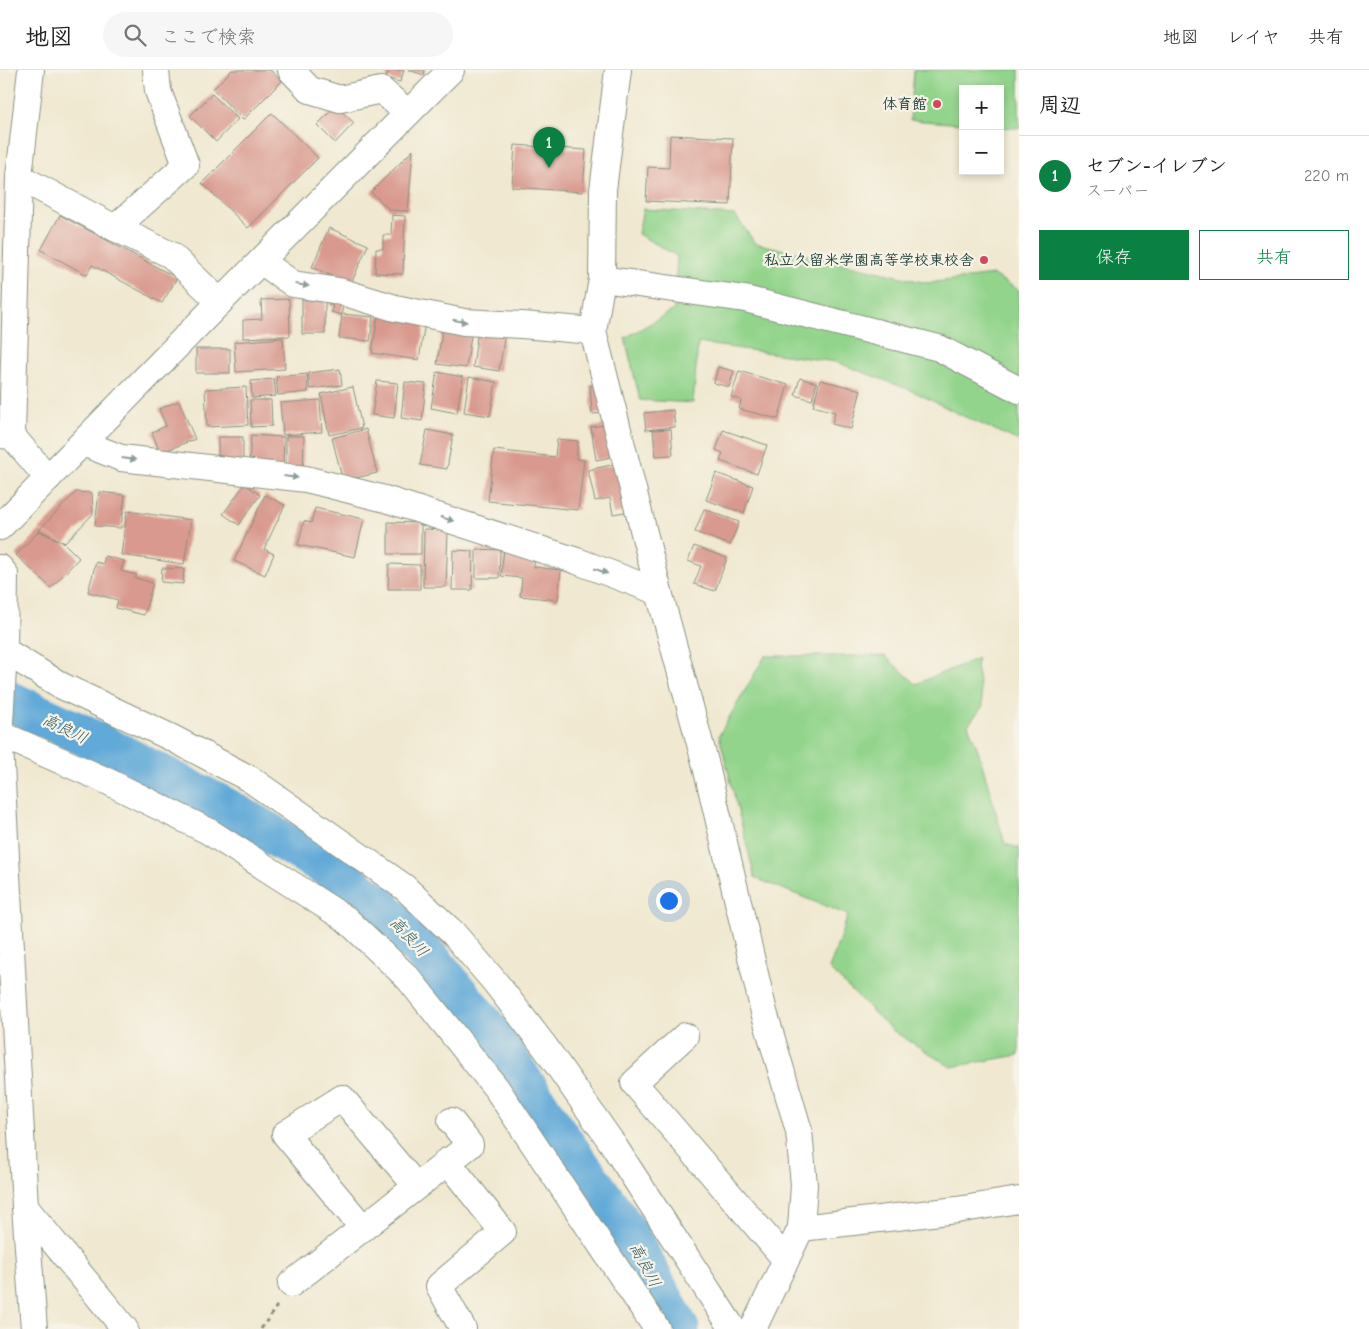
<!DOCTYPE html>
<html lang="ja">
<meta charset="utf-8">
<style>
:root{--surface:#fff;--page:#f6f6f6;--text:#222;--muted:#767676;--line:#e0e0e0;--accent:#0b8043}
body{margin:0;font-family:"Comic Neue","Klee One",sans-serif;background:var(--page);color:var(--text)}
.controls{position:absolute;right:15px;top:15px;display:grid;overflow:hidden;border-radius:0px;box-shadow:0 2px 8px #0003}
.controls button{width:45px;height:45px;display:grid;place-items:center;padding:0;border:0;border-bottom:1px solid var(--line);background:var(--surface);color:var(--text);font:25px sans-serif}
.you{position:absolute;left:668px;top:830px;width:18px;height:18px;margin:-12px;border:4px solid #fff;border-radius:50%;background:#1a73e8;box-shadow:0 0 0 8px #1a73e833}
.badge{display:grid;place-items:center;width:32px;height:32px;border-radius:50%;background:var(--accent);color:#fff;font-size:16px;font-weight:700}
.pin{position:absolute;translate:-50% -41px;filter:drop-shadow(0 1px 2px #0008)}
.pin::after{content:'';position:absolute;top:26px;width:18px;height:15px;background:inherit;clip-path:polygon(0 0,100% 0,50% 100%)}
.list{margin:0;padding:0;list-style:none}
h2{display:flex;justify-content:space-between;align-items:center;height:65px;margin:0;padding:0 20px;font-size:21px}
h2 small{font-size:16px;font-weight:400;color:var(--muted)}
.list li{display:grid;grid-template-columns:32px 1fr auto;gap:15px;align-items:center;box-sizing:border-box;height:80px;padding:0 20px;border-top:1px solid var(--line)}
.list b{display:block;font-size:19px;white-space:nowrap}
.list p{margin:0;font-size:16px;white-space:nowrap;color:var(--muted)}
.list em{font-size:16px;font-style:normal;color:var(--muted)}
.actions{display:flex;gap:10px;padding:15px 20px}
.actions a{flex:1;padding:11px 0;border:1px solid var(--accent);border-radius:0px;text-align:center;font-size:18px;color:var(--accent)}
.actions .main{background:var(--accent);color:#fff}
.icon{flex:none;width:28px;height:28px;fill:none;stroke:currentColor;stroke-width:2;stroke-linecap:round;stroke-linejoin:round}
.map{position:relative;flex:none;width:1019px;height:1259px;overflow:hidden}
header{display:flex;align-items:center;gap:30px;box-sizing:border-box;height:70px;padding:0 25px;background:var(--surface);border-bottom:1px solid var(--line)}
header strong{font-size:24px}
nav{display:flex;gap:28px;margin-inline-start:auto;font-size:18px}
.search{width:350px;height:45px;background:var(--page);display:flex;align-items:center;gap:12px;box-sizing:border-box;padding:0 18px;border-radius:28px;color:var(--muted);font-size:19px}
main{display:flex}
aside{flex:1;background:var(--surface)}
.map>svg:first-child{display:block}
.green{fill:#92d48b;stroke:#588860}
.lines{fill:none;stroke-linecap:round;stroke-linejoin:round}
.river{stroke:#60a9d8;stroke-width:41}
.building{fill:#d9998e}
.minor-casing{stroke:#889282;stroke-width:28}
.path{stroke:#889282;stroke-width:3;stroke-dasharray:4 4;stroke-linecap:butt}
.minor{stroke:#fff;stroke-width:26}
.oneway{fill:#8f9e9a}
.poi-dot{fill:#d1495b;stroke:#f7f3e8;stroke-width:2}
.labels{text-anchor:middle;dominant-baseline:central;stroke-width:4.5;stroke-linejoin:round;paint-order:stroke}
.poi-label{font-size:15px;font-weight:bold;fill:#1f3d34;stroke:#f7f3e8;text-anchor:end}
.water-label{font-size:16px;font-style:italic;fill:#325d65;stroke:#f7f3e8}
</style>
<header>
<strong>地図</strong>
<div class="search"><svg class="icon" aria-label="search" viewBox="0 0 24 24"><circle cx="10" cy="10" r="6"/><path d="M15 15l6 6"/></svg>ここで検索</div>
<nav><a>地図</a><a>レイヤ</a><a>共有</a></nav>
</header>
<main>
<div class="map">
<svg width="1019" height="1259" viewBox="0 0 1019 1259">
<rect width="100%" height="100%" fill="#f7f3e8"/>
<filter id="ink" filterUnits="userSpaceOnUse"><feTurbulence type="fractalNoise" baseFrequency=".02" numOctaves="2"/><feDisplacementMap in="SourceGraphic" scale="10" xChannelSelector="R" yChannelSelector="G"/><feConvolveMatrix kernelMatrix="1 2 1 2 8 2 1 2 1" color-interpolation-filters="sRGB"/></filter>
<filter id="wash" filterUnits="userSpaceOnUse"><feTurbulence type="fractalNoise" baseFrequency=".0096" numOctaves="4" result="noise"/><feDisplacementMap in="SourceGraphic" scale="20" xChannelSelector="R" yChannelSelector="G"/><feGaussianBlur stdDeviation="1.12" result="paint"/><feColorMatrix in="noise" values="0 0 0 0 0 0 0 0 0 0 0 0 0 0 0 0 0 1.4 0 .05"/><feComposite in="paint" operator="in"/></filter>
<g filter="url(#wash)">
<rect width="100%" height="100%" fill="#f0e8d0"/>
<g class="green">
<polygon points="914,0 1019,0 1019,58 1000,57 1000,19 963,19 963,54 910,50"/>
<polygon points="643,139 735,145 755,173 927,213 993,205 1019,220 1019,371 961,345 913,321 836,292 698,273 693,333 640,330 625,268 674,240 677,186 638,164"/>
<polygon points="765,586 885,586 916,614 978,588 976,595 983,636 968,655 978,680 1005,774 1019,778 1019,985 951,997 892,960 829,899 848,845 755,808 719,665"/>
</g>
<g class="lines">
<polyline class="river" points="0,627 83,665 222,736 323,794 377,833 436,896 490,962 563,1072 626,1160 679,1259"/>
</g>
<g id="blocks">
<g class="building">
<polygon points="232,0 270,0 282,11 243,50 213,19"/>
<polygon points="389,0 404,0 400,12 386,8"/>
<polygon points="408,0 425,0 424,5"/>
<polygon points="212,24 238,49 216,72 190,46"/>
<polygon points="336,36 354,53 335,73 317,55"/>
<polygon points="272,43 318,88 248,158 202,113"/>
<polygon points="670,65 733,68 730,135 646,131 648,97 669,98"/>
<polygon points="515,75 586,80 583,122 512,117"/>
<polygon points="413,80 408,141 390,140 371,122"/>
<polygon points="60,145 177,208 162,233 92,195 87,205 41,180"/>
<polygon points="392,145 405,146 403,204 375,203 376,179 383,179 383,165 391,165"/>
<polygon points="329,158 368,175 351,214 312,197"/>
<polygon points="333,222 346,226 341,245 331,242 333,236 329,235"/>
<rect x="302" y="223" width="23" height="41"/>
<polygon points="289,229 290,266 243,268 243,250 262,249 261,230"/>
<polygon points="342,244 373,247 370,271 339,268"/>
<polygon points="378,245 425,252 419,290 372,283"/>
<polygon points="443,255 472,260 466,298 437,294"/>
<polygon points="478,259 505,263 499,301 473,297"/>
<polygon points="283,268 285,299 236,302 234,272"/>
<rect x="196" y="279" width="34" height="24"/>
<polygon points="718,297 734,301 729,317 714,313"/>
<polygon points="340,299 342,315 310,319 308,303"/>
<polygon points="739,301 788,315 778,349 739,339 741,330 731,327"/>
<polygon points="437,302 463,307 457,343 431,338"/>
<polygon points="307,304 308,322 278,325 276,307"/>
<polygon points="469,307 496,312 490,346 464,342"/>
<polygon points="800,308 817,313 812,330 795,325"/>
<polygon points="274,309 276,326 252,328 251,311"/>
<polygon points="820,310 861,320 851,359 832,354 835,342 813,336"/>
<polygon points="377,311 398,313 394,348 372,345"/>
<polygon points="405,312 426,314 422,351 401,348"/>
<polygon points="605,314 606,343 592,344 590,315"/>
<polygon points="246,317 248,355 207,357 205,319"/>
<polygon points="353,317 362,358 329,365 321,324"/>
<polygon points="250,330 271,330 272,356 251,357"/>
<polygon points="320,330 322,362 283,365 280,333"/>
<polygon points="179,331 195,369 160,383 152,362 166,356 159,339"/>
<polygon points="673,340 675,357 646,360 644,343"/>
<polygon points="611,354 617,386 596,390 591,357"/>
<polygon points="366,359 377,403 343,411 332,368"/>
<polygon points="671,359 673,385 656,386 653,360"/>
<polygon points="427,360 453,365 447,399 420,395"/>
<polygon points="723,360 767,375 757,404 720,391 723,383 716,380"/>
<polygon points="251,365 284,367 283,397 249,395"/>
<polygon points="286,366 304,366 303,400 286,400"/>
<rect x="218" y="367" width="25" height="25"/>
<polygon points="557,369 578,371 576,389 584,390 578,440 488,431 494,380 555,387"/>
<polygon points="620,393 631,441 613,444 610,428 595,431 588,400"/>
<polygon points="716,403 753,416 744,443 706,430"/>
<polygon points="245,414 260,425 239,455 223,444"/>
<polygon points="76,422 92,423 93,444 65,473 39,460"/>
<polygon points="99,422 125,425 121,458 95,456"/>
<polygon points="265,425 285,435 264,479 274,484 265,505 234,491"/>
<polygon points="315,438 364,449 355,487 298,475 304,451 311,453"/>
<polygon points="704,439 739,452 730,475 695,462"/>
<polygon points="127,441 191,450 184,494 121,485"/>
<polygon points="388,452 421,453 421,484 388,484"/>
<polygon points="424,459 448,460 446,517 423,517"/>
<polygon points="39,461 64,473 79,488 51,518 16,485"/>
<polygon points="694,476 727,488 715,521 694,514 701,496 688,491"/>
<polygon points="504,478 535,481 534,497 561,500 558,530 520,526 522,508 501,506"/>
<polygon points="476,479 500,480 499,508 476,508"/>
<polygon points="453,480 473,481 472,520 452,520"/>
<polygon points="105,486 124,491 121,501 137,505 135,508 153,513 144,545 116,538 118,530 88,522 96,492 103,494"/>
<polygon points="389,494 420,495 420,519 388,519"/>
<polygon points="162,498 184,499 183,514 161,512"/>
</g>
</g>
</g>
<g filter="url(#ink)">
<use href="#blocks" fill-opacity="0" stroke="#889282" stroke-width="1"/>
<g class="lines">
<g class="minor-casing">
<g id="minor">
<polyline points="291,0 310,20 340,29 381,20 408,43"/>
<polyline points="618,0 603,120 602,209 593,261 659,522 705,692 764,942 799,1061 804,1115 801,1158 753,1259"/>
<polyline points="19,107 115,158 186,95 158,21 156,0"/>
<polyline points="115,158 171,185 220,232"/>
<polyline points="261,191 293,214 339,221 395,238 464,252 522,255 593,261"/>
<polyline points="602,209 745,229 939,278 1019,320"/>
<polyline points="0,365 12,366 48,408"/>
<polyline points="12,366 19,107 31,0"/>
<polyline points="83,373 121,388 306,409 385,429 577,491 659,522"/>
<polyline points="0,457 220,232 451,0"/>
<polyline points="0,498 5,504 4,581 0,653"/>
<polyline points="0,578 62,616 172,668 250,709 404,817 453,863 495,912 545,977 610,1070 733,1259"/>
<polyline points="0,664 105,710 208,761 346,849 408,908 497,1019 657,1259"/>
<polyline points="0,676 25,1137 34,1259"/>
<polyline points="685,966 634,1013 786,1190"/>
<polyline points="447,1091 503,1162 439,1216 463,1259"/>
<polyline points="25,1137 125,1259"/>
<polyline points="363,1158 285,1064 342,1028 416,1116"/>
<polyline points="801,1158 957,1140 1019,1130"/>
<polyline points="291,1214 470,1075 451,1051"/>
</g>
</g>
<polyline class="path" points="261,1259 279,1233"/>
<use href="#minor" class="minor"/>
</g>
<defs><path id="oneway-solid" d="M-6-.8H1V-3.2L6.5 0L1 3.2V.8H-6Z" transform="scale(1.25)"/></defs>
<g class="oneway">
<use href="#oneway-solid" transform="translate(302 215) rotate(8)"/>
<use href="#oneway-solid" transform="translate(460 251) rotate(9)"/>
<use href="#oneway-solid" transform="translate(129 389) rotate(7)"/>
<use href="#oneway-solid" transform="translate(291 407) rotate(7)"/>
<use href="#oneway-solid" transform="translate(447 449) rotate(18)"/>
<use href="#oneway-solid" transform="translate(601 501) rotate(21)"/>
</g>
</g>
<g class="poi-dot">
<circle cx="937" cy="34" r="5"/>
<circle cx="984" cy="190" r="5"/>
</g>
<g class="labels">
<g class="poi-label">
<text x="927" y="34">体育館</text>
<text x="974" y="190">私立久留米学園高等学校東校舎</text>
</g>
<g class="water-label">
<text transform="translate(65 659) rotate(26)">高良川</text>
<text transform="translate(409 867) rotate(47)">高良川</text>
<text transform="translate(645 1195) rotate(62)">高良川</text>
</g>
</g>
</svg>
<div class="controls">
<button>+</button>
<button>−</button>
</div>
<div class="you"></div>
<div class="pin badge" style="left:549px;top:98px">1</div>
</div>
<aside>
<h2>周辺<small></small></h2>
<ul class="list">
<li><span class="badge">1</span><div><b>セブン-イレブン</b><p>スーパー</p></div><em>220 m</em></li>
</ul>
<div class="actions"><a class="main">保存</a><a>共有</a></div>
</aside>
</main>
